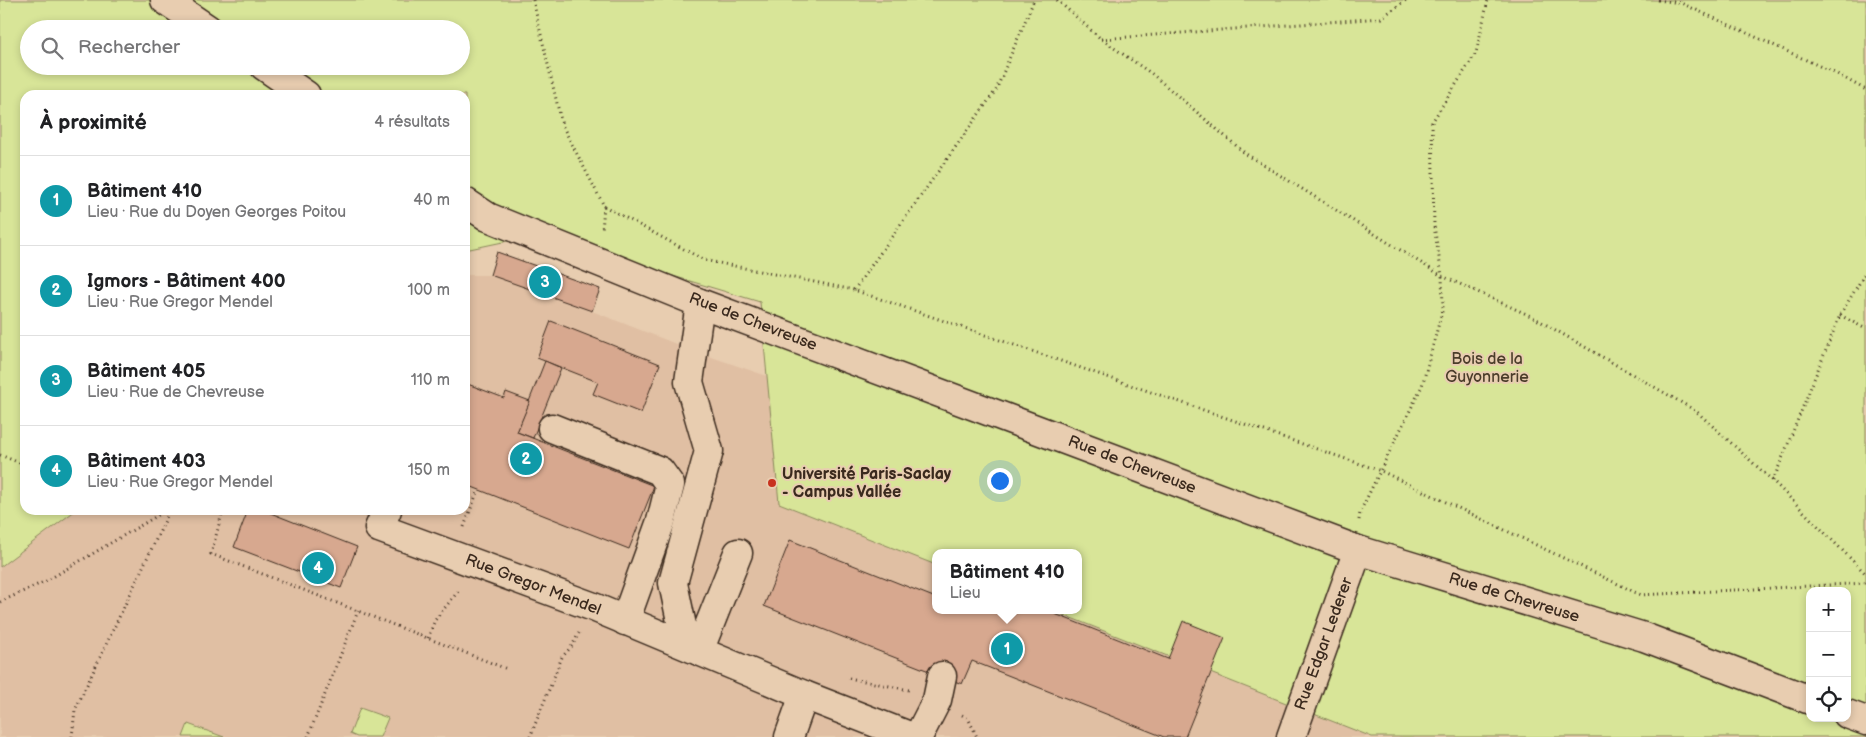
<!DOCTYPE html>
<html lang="fr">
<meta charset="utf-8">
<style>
:root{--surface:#fff;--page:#f6f6f6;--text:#202124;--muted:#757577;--line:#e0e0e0;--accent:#ea580c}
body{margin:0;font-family:"Balsamiq Sans",sans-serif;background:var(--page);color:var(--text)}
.controls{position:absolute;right:15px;bottom:15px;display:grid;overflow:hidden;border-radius:10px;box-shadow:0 2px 8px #0003}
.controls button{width:45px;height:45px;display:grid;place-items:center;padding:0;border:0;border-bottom:1px solid var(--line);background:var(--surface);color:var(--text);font:25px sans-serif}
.you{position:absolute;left:999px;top:480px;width:18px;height:18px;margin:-12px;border:4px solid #fff;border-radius:50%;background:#1a73e8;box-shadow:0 0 0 8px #1a73e833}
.badge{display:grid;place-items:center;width:32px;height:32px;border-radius:50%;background:var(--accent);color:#fff;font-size:16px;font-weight:700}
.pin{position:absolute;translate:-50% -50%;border:2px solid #fff;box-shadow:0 1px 5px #0006}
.popup{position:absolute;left:932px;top:549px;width:150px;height:65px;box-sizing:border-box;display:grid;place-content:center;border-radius:10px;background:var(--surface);filter:drop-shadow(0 1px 4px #0005);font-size:16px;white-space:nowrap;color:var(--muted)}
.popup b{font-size:19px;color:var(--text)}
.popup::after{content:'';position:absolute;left:50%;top:100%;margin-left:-10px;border:10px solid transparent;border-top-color:var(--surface)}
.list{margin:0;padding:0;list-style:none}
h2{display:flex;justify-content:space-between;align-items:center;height:65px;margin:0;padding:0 20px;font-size:21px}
h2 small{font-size:16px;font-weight:400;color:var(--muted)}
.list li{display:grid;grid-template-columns:32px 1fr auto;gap:15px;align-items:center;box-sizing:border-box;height:90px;padding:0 20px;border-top:1px solid var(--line)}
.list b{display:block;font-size:19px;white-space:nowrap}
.list p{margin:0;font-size:16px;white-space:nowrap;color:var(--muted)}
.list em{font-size:16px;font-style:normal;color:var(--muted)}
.icon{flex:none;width:28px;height:28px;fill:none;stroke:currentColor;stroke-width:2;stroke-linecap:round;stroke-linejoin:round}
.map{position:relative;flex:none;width:1866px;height:737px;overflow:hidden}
.search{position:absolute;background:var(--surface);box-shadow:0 2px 8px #0003;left:20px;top:20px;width:450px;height:55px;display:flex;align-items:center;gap:12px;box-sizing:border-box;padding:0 18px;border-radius:28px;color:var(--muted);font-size:19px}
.panel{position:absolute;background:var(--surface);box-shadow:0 2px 8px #0003;left:20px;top:90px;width:450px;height:425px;border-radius:15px}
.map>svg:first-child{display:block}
.built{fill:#e0bfa3;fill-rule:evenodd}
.green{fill:#d8e598;stroke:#8a885b;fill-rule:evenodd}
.building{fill:#d7a88f;stroke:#3b2a1e}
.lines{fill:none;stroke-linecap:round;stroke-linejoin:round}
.minor-casing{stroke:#3b2a1e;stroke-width:31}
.path{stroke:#3b2a1e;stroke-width:3;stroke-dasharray:1 4;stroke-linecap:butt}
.minor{stroke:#e8cdb0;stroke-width:28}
.poi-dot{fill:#c8321e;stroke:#e8cdb0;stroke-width:2}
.labels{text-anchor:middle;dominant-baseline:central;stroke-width:4;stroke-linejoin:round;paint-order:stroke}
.street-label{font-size:16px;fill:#3b2a1e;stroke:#e8cdb0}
.park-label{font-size:16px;fill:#4b3d2a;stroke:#e8cdb0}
.poi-label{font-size:16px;font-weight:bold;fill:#3b2a1e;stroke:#e8cdb0;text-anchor:start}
</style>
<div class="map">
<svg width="1866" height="737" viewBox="0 0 1866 737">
<rect width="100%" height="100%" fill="#e8cdb0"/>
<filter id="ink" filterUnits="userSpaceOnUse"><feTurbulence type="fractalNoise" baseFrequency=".02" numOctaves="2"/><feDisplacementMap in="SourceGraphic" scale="10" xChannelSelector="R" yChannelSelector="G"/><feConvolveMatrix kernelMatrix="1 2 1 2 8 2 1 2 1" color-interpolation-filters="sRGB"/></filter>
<g filter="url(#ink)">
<path class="built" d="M465 275H490L592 311 694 351 1322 566 1797 737H0V446L25 510H465ZM936 553H1078V610H936Z"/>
<g class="green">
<path d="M0 0H1866V737H1372L1051 610H1078V553H936V565L779 503 760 302 536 235 465 250V95H25V510H76L0 567ZM29 29H461V66H29ZM1810 591H1847V718H1810Z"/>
<polygon points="360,708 388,718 380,737 357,737 350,734"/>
<polygon points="188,724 224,737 183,737"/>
</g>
<g class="building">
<polygon points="497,252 600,289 592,311 490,275"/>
<polygon points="551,321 660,364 641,413 593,394 598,382 537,358"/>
<polygon points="545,361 561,368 533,438 517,432"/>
<polygon points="465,383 504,398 506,392 530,401 517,432 654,486 629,549 467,485 465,490"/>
<polygon points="248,510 263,510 357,547 341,588 234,547"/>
<polygon points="790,540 936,598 936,610 1045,610 1168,659 1183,621 1225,638 1185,737 1164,737 972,661 962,684 764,606"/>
</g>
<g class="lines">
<g class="minor-casing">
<g id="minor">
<polyline points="165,0 208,29"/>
<polyline points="264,66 306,95"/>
<polyline points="465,202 488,217 700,303 1358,550 1644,637 1810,700"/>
<polyline points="552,428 660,471 670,485 661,521 625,621"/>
<polyline points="387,510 379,528 591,606 804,695 912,737"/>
<polyline points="686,645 673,583 709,451 689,382 700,303"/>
<polyline points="699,651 738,553"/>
<polyline points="1847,714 1866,721"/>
<polyline points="789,737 804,695"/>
<polyline points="918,737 937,700 942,676"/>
<polyline points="1291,737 1358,550"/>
</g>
</g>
<g class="path">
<polyline points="533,0 562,125 604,206 602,231"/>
<polyline points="1057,0 1101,39 1152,74 1246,154 1442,276 1533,317 1696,411 1773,481 1866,574"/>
<polyline points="1658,0 1681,3 1837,74 1866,90"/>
<polyline points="1101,39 1381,18 1406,0"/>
<polyline points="604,206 704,260 854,290 1381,471 1641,595 1866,583"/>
<polyline points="854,290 996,90 1034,0"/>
<polyline points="1840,315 1866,329"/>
<polyline points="0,455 25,465"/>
<polyline points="1773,481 1840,315 1866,272"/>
<polyline points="223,510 211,554 507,669"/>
<polyline points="1359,520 1360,512 1422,386 1443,308 1442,276 1434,226 1432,122 1476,53 1488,0"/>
<polyline points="464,527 478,490"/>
<polyline points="0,602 46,581 167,510"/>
<polyline points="428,638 435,620 460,589"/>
<polyline points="849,678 909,690"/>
<polyline points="962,715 968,718 977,737"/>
<polyline points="72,737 75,710 170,510"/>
<polyline points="308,737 358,611"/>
<polyline points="530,737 562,657 572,646 579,633"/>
</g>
<use href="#minor" class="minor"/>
</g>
</g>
<circle class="poi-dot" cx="772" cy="483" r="5"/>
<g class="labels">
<g class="street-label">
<text transform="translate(753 322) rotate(21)">Rue de Chevreuse</text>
<text transform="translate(1132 465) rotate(21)">Rue de Chevreuse</text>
<text transform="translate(533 585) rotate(21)">Rue Gregor Mendel</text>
<text transform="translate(1514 598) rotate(17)">Rue de Chevreuse</text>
<text transform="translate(1324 644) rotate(-70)">Rue Edgar Lederer</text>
</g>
<g class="park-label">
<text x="1487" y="359">Bois de la<tspan x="1487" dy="18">Guyonnerie</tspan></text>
</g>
<g class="poi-label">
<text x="782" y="474">Université Paris-Saclay<tspan x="782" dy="18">- Campus Vallée</tspan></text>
</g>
</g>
</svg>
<div class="controls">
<button>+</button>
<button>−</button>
<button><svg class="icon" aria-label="locate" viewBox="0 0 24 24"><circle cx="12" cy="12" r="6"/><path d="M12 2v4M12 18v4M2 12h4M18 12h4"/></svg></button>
</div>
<div class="you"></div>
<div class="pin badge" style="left:1007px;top:649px;background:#0f9aa8">1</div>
<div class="popup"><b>Bâtiment 410</b>Lieu</div>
<div class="pin badge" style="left:526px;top:459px;background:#0f9aa8">2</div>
<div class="pin badge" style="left:545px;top:282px;background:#0f9aa8">3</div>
<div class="pin badge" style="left:318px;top:568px;background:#0f9aa8">4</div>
<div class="search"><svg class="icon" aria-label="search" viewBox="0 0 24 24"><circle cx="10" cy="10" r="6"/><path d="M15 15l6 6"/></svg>Rechercher</div>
<section class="panel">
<h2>À proximité<small>4 résultats</small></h2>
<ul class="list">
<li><span class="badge" style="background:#0f9aa8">1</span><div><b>Bâtiment 410</b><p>Lieu · Rue du Doyen Georges Poitou</p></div><em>40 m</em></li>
<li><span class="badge" style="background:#0f9aa8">2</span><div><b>Igmors - Bâtiment 400</b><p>Lieu · Rue Gregor Mendel</p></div><em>100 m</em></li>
<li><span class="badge" style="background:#0f9aa8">3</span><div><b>Bâtiment 405</b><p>Lieu · Rue de Chevreuse</p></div><em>110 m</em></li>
<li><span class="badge" style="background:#0f9aa8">4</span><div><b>Bâtiment 403</b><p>Lieu · Rue Gregor Mendel</p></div><em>150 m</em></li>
</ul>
</section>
</div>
